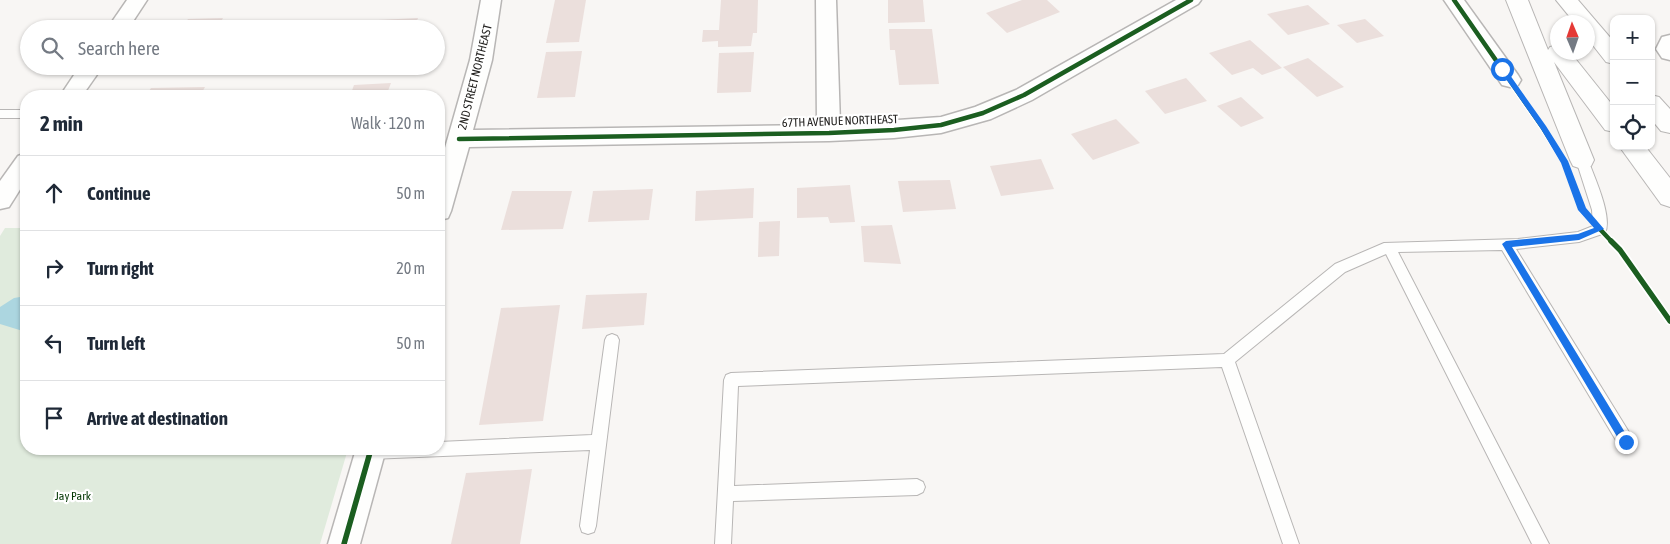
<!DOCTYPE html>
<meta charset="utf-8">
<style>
:root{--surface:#fff;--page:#f6f6f7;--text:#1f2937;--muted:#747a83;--line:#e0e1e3}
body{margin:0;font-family:"Asap Condensed",sans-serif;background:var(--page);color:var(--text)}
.controls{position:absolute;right:15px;top:15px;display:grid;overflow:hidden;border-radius:10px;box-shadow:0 1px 4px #0004}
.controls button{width:45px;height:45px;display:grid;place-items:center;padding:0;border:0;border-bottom:1px solid var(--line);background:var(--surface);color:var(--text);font:25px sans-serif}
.compass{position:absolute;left:1550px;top:15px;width:45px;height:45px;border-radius:50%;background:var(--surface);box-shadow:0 1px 4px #0004;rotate:358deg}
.stop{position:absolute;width:15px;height:15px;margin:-11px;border:4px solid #1a73e8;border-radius:50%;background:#fff}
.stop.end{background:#1a73e8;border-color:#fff;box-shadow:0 1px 5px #0008}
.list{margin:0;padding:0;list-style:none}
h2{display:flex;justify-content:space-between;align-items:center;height:65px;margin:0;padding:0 20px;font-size:21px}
h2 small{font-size:16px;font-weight:400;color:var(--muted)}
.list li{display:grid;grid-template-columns:32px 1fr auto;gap:15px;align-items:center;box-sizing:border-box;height:75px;padding:0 20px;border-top:1px solid var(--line)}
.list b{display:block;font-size:19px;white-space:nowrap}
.list em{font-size:16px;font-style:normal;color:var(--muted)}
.icon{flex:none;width:28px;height:28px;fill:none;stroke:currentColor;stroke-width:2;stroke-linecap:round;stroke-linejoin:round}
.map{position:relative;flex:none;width:1670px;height:544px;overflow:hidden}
.search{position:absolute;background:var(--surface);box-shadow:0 1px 4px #0004;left:20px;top:20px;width:425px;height:55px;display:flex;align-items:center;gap:12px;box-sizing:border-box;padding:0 18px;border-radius:28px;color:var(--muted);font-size:19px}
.panel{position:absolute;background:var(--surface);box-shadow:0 1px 4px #0004;left:20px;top:90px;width:425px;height:365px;border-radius:20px}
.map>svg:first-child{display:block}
.green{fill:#e0ebdd}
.water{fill:#acd6e0}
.building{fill:#ebdfdc}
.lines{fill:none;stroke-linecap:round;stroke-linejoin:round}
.service-casing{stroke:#b8b6b5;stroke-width:2}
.minor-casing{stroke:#b8b6b5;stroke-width:3}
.primary-casing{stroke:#b8b6b5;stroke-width:2}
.service{fill:#fefefd;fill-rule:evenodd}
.minor{fill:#fefefd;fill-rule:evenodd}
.primary{fill:#fefefd;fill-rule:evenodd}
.cycleway-far1-casing{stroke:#fff;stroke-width:7}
.cycleway-casing{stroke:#fff;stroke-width:9}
.cycleway-far1{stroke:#1b5e20;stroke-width:4.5}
.cycleway{stroke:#1b5e20;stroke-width:5.5}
.route{fill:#1a73e8}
.labels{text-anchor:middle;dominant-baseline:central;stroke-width:4.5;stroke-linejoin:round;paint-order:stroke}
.street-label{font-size:12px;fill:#242321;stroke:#fff}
.park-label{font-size:12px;fill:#043804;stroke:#fff}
</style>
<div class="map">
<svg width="1670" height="544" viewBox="0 0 1670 544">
<rect width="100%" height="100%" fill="#f8f6f4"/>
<polygon class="green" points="5,228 26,228 26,449 348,449 320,544 0,544 0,236"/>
<polygon class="water" points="26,296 26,332 0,324 0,307 14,298"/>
<g class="building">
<polygon points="555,0 586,0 579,42 546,43"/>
<polygon points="721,0 758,0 757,33 753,33 751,46 718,47 718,41 702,42 703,30 719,30"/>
<polygon points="888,0 923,0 925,22 888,23"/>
<polygon points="1022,0 1047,0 1060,12 1007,33 986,13"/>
<polygon points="1308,5 1330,24 1288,35 1267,14"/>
<polygon points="223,18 217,29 181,29 188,19"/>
<polygon points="418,18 414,29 375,29 378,20"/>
<polygon points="1365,19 1384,36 1357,43 1337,25"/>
<polygon points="889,29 932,29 939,84 899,85 895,50 890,50"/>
<polygon points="1250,40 1282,68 1262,75 1253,68 1232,75 1209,53"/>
<polygon points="582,51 575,97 537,98 546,52"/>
<polygon points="754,52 751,92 717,93 719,53"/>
<polygon points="1308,58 1344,87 1317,97 1283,67"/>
<polygon points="1186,78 1207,101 1165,114 1145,91"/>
<polygon points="391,83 386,96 350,96 354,85"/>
<polygon points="205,87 200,96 146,96 151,88"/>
<polygon points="1241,97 1264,118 1241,127 1217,106"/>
<polygon points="1116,119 1140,143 1093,160 1071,134"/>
<polygon points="1041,159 1054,189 1001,196 990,166"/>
<polygon points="950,180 956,209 903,212 898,181"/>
<polygon points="850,185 855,222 830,223 828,217 797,218 797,188"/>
<polygon points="754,188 753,218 695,221 696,191"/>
<polygon points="653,189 649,220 588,222 593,191"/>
<polygon points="512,191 572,191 563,229 501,230"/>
<polygon points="780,221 779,256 758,257 759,222"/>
<polygon points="892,225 901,264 864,262 861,226"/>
<polygon points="647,293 644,325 582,329 586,295"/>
<polygon points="560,305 543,421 479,425 501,308"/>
<polygon points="532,469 520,544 451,544 466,473"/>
</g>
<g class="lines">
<g class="service-casing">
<g id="service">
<rect x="0" y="110" width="26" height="8"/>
<path d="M1582 155 1586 157 1588 160C1594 176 1613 217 1605 233L1579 242 1516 249 1632 437 1634 442 1632 447 1626 449 1620 447 1502 250 1398 252 1549 544H1532L1386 254 1345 272 1235 362 1299 544H1283L1222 367 738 386 734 486 917 479 923 482 925 487 923 492 917 495 733 501 731 544H715L724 380 726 375 731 373 1224 354 1335 264 1384 243 1518 239 1578 232 1593 226 1592 210 1576 160 1578 157Z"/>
<polygon points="612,334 617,336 619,340 596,526 594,532 588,534 582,532 580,526 590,450 370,459 364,457 362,452 364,449 439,449 439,442 592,435 605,340 607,336"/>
</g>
</g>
<g class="minor-casing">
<g id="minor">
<polygon points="127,0 147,0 128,29 107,29"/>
<polygon points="481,0 501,0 492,60 473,130 817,125 816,0 836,0 840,124 941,117 975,107 1016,90 1176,0 1201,0 1198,4 1032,100 991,119 941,133 894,138 829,141 469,147 451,211 448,218 439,220 439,169 470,60"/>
<polygon points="1444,0 1464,0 1518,75 1521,80 1518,85 1510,87 1502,85"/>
<polygon points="1670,35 1670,60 1662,58 1656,49 1662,37"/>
<polygon points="80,66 103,66 82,96 60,96"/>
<polygon points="26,153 26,180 9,207 0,209 0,181 18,156"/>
<polygon points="356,449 386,449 360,544 328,544"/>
</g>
</g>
<g class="primary-casing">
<g id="primary">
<polygon points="1506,0 1528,0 1548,50 1550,47 1558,45 1558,52 1570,52 1614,107 1614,132 1605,130 1554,62 1594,160 1591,166 1582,169 1573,166 1570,160"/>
<polygon points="1556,0 1578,0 1614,42 1614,64 1606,62 1588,39 1588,22 1574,22"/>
<polygon points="1651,95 1659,97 1670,109 1670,133 1661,131 1651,119"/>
<polygon points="1619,146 1645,146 1670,178 1670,207 1661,204"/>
</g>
</g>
<use href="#service" class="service"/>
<use href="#minor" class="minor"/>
<use href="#primary" class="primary"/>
<g class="cycleway-far1-casing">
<g id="cycleway-far1">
<polyline points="1454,0 1543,128 1565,163 1582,210 1612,242"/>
<polyline points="459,139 829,133 894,130 941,125 983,113 1024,95 1191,0"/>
</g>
</g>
<g class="cycleway-casing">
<g id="cycleway">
<polyline points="1611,241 1620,250 1670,321"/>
<polyline points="344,544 371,449"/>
</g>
</g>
<use href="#cycleway-far1" class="cycleway-far1"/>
<use href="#cycleway" class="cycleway"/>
</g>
<polygon class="route" points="1502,67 1505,68 1546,126 1568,161 1586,208 1604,229 1579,240 1512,247 1629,439 1629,445 1626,447 1622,445 1502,244 1506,241 1578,234 1594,228 1578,210 1561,163 1541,129 1499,69"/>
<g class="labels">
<g class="street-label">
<text transform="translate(475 77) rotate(-76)">2ND STREET NORTHEAST</text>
<text transform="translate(840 121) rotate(-2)">67TH AVENUE NORTHEAST</text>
</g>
<g class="park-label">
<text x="73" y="496">Jay Park</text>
</g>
</g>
</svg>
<div class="controls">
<button>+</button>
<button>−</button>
<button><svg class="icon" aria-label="locate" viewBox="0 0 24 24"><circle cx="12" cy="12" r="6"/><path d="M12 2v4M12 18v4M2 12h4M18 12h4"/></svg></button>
</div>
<svg class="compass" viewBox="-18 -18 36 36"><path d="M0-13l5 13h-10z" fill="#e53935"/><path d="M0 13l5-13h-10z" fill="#747a83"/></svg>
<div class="stop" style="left:1502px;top:69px"></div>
<div class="stop end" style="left:1626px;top:442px"></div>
<div class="search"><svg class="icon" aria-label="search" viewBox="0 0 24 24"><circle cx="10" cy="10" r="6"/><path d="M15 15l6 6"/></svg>Search here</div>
<section class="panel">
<h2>2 min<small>Walk · 120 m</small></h2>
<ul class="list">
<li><svg class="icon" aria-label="ahead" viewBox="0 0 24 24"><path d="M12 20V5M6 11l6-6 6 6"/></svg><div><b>Continue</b></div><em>50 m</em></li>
<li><svg class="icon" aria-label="right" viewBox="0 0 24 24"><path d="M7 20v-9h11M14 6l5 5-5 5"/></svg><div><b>Turn right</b></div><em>20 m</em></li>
<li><svg class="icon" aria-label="left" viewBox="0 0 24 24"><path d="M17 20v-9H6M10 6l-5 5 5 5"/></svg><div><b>Turn left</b></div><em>50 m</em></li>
<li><svg class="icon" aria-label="arrive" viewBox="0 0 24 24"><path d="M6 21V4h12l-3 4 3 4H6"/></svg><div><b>Arrive at destination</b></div></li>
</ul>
</section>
</div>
